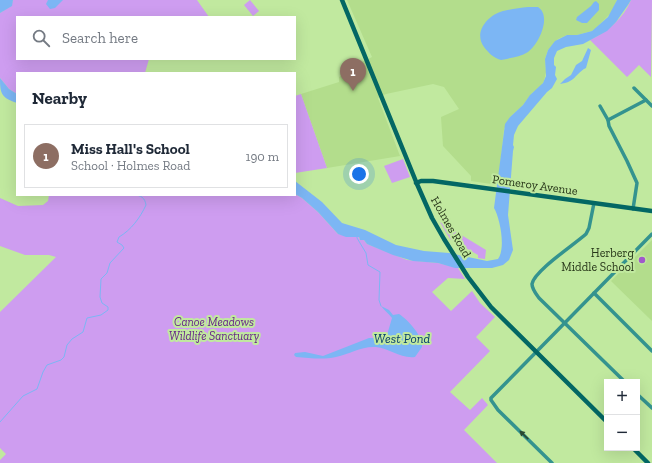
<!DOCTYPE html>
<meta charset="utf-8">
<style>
:root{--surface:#fff;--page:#f2f2f3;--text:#1f2937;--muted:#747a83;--line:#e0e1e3;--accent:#0b8043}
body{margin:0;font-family:"Zilla Slab",serif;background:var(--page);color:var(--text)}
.controls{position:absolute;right:12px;bottom:12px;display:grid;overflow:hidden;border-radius:0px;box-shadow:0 4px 16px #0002}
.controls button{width:36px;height:36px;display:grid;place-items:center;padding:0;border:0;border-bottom:1px solid var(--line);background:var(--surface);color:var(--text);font:20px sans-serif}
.you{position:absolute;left:359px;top:174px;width:14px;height:14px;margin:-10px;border:3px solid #fff;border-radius:50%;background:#1a73e8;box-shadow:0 0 0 6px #1a73e833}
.badge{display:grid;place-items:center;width:26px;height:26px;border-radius:50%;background:var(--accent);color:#fff;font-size:13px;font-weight:700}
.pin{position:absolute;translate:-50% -33px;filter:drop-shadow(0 1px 2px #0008)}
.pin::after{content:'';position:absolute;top:21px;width:14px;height:12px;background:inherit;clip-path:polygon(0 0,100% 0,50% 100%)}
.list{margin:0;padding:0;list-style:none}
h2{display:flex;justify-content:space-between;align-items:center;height:52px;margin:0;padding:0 16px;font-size:17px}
h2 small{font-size:13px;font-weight:400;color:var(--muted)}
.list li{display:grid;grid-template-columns:26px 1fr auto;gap:12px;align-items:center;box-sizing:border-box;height:64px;margin:0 8px 8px;padding:0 8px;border:1px solid var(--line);border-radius:0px}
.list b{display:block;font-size:15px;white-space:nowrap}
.list p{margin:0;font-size:13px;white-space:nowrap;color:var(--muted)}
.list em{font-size:13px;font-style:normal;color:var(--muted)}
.icon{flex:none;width:22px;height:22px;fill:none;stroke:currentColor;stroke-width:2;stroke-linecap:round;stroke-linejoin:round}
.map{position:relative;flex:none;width:652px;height:463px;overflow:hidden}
.search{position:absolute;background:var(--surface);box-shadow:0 4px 16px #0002;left:16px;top:16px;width:280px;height:44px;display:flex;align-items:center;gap:10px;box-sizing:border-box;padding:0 14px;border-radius:0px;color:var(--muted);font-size:15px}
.panel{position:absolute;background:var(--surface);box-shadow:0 4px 16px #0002;left:16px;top:72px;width:280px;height:124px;border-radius:0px}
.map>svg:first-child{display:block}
.built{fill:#b3dd8c}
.green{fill:#ce9df0}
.water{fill:#7cb6f4}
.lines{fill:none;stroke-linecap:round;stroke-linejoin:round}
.stream{stroke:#7cb6f4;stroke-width:1}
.street{stroke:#34938f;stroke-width:3.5}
.secondary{stroke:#036764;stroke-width:4.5}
.oneway{fill:#2a4931}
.poi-dot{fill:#a058cb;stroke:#c1e99f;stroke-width:1.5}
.labels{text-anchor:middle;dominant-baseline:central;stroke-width:4;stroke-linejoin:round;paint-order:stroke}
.street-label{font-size:12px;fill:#273619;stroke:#c1e99f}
.poi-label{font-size:12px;fill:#273619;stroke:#c1e99f;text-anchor:end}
.park-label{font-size:12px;font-style:italic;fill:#652288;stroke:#c1e99f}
.water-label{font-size:13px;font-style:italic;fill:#053d6d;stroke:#c1e99f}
</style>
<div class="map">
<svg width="652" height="463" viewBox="0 0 652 463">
<rect width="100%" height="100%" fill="#c1e99f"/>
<g class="built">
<polygon points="347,0 617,0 611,13 596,28 592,31 577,35 567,35 558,39 548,50 545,59 546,72 544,81 541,86 532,93 523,105 510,117 504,129 498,185 471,181 471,176 443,146 441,117 459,109 444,87 433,84 386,94 378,98 400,156 327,168 301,94 339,82 339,77 362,62 372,57"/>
<polygon points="652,240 652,321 611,281"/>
</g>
<g class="green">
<polygon points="13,0 197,0 209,17 17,17 17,59 149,59 145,73 17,73 17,94 9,89 0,78 0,13 11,6"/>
<polygon points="250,0 259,11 253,16 244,5"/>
<path d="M631 0H652L651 77 639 65 627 77 590 40C607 32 624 18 631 0Z"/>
<polygon points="301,94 327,168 295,173 295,96"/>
<polygon points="403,159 410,177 392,183 384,166"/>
<polygon points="295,194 302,198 318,212 338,234 359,237 359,239 363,239 367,244 407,260 438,263 458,268 465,279 448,278 432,292 451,311 472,291 480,303 495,317 476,337 490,351 450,392 470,410 482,398 488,405 464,430 497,463 0,463 0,460 6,454 0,448 0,312 56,257 49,255 25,255 0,246 0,198 18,206 43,205 48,201 49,195"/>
<polygon points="440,222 486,250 485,259 478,258 478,255 450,239"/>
</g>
<g class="water">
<polygon points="0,0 13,0 12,6 0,13"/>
<polygon points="48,0 63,0 55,8 50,9 46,4"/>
<path d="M617 0H631L628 5 616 22 607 31 583 44 566 47 557 51 554 58V65L556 67 555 75 557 79 552 88 547 92 518 126 514 135 513 145 514 147 513 151 508 215 513 250 509 260 503 265 492 268H455L438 263 413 261 393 255 367 244 364 240H360L359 237H346L338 234 318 212 302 198 295 194V181L322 202 342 223 365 230 396 245 424 251 449 253 487 261 498 259C506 248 500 218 494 208L505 124 510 117 523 105 530 95 543 83 546 76 545 59 548 50 555 41 567 35H577L592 31 608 17Z"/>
<polygon points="596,1 599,4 599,10 587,23 582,23 576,20 577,17 591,6 594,2"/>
<path d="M528 7H538C552 16 539 44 528 52 520 57 510 58 501 60 493 58 488 52 484 47 473 32 488 15 503 11 511 9 520 8 528 7Z"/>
<path d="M588 48 591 50 586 68C579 71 576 78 570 81 567 83 563 83 560 84L565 79 571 75 576 65 582 61Z"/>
<path d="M0 78 9 89 17 94V103C1 98 0 93 0 78Z"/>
<path d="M381 306 389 310 393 315 399 314C407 319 424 337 422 347L415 357C401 359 389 348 376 347 361 346 350 354 336 357 323 360 310 358 296 357L294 355 295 353 305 352 323 356 369 338H384L387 335 392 318C389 314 384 310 381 306Z"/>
</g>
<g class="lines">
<g class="stream">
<polyline points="357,236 357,238 366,253 368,265 380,272 379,300 381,306"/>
<path d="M0 422 23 396 37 389 43 372 47 365 61 360 64 357 67 345 72 339 83 332 87 318 101 315 108 310V307L102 303 100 297 101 279 107 273 110 263 124 248 122 245 117 242 119 237C131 230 140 218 146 205 145 198 141 195 134 195"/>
</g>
<g class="street">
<polyline points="634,88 652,106"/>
<polyline points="600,106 608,120 609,126 627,161 637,183 633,209"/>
<polyline points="608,120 646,100"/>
<path d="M594 203 589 228 586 234C575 244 534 271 532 284 532 289 536 294 539 298L625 382"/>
<polyline points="594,293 652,351"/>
<polyline points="637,394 652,408"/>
<polyline points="552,463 498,410 491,400 491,398 652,234"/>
</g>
<g class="secondary">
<polyline points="342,0 417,184 432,218 444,239 468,277 491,307 607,422"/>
<polyline points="416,183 421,181 433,181 652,211"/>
<polyline points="633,448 648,463"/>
</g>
</g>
<defs><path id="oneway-solid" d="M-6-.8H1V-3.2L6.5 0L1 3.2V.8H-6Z"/></defs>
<use class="oneway" href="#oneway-solid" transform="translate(524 435) rotate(-136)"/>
<circle class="poi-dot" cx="642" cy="260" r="4"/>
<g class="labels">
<g class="street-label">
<text transform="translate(535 185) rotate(8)">Pomeroy Avenue</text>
<text transform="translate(451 227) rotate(60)">Holmes Road</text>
</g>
<g class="poi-label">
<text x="634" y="253">Herberg<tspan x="634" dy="14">Middle School</tspan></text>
</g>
<g class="park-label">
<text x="214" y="322">Canoe Meadows<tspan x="214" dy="14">Wildlife Sanctuary</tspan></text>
</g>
<g class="water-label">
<text x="402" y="338">West Pond</text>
</g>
</g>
</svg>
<div class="controls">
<button>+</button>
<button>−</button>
</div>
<div class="you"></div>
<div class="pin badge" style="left:353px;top:91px;background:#8d6e63">1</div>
<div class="search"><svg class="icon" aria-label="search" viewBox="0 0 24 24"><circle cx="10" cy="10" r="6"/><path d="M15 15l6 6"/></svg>Search here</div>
<section class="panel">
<h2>Nearby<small></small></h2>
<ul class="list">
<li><span class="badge" style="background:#8d6e63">1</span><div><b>Miss Hall's School</b><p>School · Holmes Road</p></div><em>190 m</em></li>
</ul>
</section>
</div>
